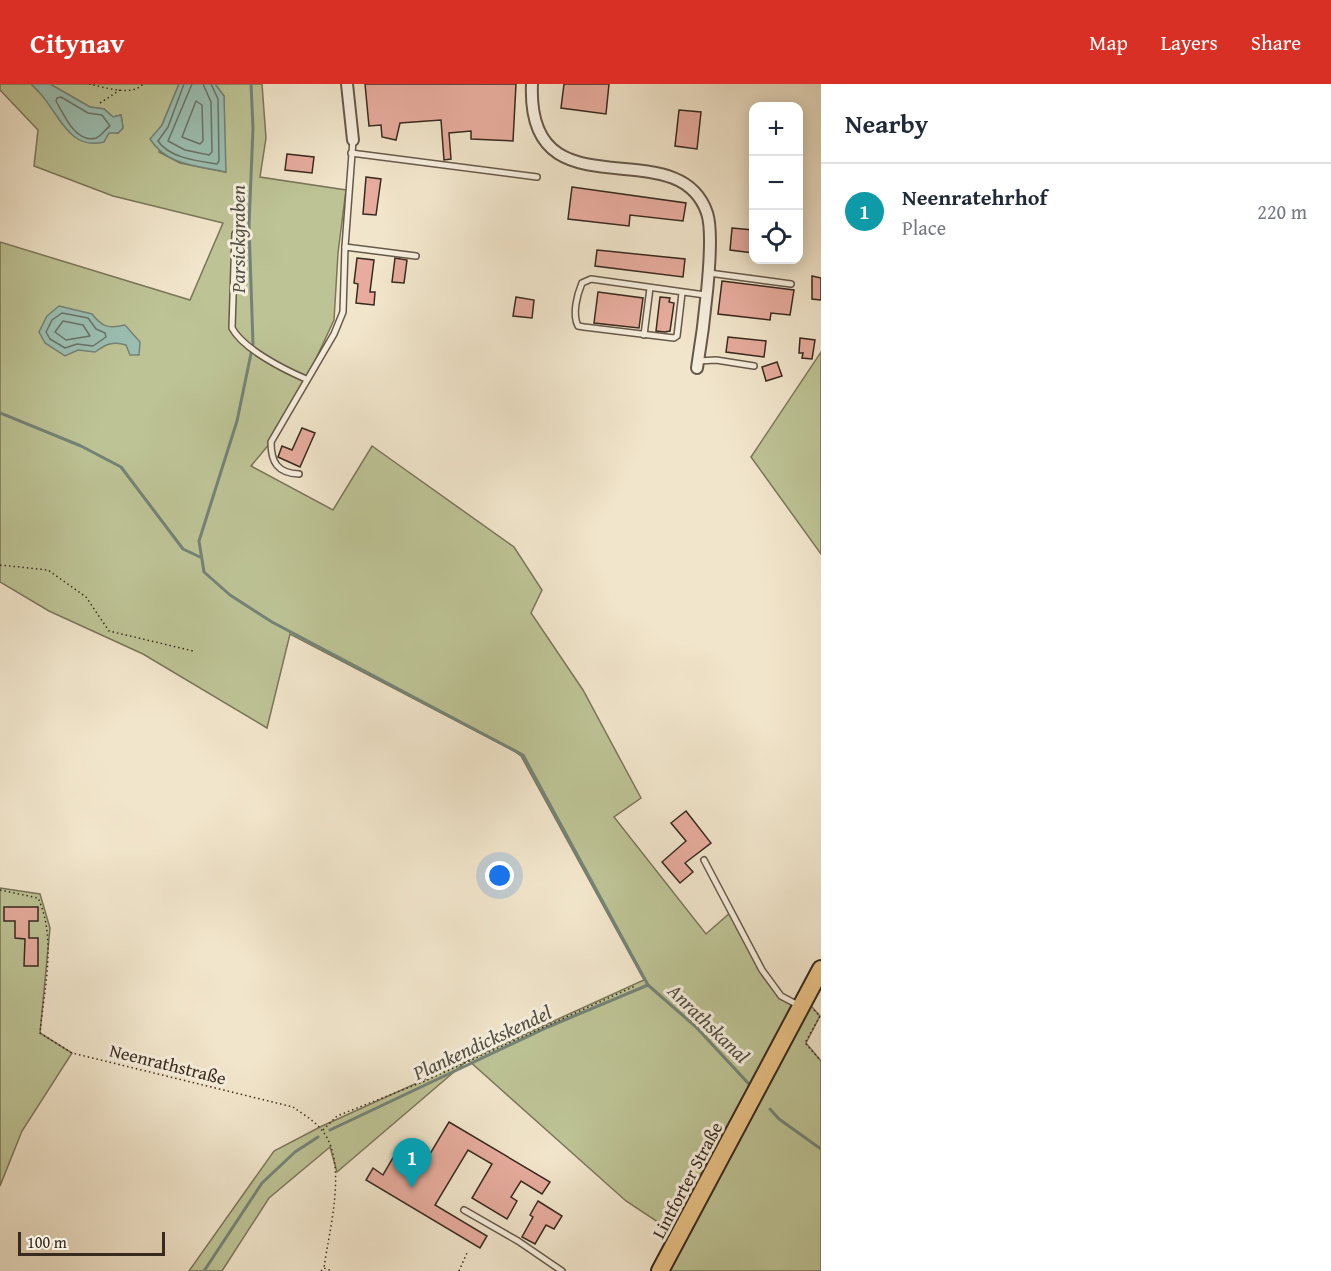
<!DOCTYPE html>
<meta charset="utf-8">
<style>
:root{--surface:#fff;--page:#f6f6f7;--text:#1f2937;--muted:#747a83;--line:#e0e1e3;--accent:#d93025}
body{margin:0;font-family:"Gentium Book Plus",serif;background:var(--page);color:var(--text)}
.controls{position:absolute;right:18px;top:18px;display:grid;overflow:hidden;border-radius:12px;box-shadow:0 3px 15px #0003}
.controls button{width:54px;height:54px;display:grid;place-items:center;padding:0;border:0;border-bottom:2px solid var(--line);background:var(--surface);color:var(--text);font:30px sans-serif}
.scale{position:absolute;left:18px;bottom:15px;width:147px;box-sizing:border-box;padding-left:6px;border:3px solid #392a1f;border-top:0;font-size:16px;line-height:21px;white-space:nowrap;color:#392a1f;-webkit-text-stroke:4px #f6eedd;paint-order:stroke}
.you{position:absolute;left:500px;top:792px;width:21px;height:21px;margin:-15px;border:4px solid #fff;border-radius:50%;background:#1a73e8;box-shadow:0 0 0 9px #1a73e833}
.badge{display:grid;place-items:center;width:39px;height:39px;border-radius:50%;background:var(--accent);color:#fff;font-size:20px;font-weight:700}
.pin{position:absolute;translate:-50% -50px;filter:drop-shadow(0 2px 3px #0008)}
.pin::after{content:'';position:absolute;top:32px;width:21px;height:18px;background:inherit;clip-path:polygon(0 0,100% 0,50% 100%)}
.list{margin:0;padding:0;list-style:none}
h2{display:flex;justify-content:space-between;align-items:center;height:78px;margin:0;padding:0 24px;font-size:26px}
h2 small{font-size:20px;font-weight:400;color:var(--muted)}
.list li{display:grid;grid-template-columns:39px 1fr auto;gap:18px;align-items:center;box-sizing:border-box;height:96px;padding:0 24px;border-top:2px solid var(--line)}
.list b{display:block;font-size:22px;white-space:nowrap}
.list p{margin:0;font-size:20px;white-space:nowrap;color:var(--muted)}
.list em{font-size:20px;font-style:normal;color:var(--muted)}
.icon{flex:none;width:33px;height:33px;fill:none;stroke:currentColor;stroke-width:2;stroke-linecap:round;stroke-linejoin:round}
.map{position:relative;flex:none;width:821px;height:1187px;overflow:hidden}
header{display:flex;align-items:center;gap:36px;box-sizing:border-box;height:84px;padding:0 30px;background:var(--accent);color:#fff}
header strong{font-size:28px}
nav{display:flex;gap:33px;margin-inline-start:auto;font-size:21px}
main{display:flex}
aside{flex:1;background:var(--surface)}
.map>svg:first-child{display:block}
.green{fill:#bdc395;stroke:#7b765a;stroke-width:1.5}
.water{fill:#9bbfb2;stroke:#748377;stroke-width:1.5}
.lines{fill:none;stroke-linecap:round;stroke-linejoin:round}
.shore{stroke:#6a7468;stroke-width:1.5}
.stream{stroke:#748377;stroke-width:3}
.building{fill:#e7ac9e;stroke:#392a1f;stroke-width:1.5}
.lane-casing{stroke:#67594a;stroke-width:8}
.street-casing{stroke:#67594a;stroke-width:14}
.primary-casing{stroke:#392a1f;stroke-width:20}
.path{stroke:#392a1f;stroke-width:1.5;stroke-dasharray:1.5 3;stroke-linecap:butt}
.lane{stroke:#f6eedd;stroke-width:5}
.street{stroke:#f6eedd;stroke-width:10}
.primary{stroke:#e8c286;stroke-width:16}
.labels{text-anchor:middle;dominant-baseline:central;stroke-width:6;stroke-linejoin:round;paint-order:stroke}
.street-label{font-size:18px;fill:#392a1f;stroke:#f6eedd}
.water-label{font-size:20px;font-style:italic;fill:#524f44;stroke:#f6eedd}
</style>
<header>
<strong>Citynav</strong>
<nav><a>Map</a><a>Layers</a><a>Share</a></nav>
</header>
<main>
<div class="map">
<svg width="821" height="1187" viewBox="0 0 821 1187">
<rect width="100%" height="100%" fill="#f1e5cb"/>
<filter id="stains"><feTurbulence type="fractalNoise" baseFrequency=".00333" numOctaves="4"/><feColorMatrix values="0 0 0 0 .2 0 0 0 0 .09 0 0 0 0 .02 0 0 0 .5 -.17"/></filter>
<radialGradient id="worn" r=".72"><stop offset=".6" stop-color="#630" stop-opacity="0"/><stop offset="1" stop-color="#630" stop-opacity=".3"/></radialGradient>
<g class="green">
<polygon points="0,0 31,0 52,21 62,40 118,49 123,44 121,31 113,33 104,25 90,23 50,0 179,0 162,41 159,68 180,79 225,88 224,12 215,0 262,0 266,54 260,93 346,106 338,169 334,236 299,311 271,358 251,382 333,426 372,362 514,463 542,506 531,529 583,606 641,714 614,733 706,850 731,828 762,886 781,911 802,924 806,916 820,932 806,959 821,977 821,1187 660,1187 679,1152 626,1117 468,976 337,1088 330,1063 269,1114 222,1187 189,1187 274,1067 320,1043 644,896 521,672 514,667 290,550 267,644 143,570 49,527 0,498 0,158 190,216 223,139 113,112 34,82 38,46 0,6"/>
<polygon points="821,268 821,470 751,373"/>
<polygon points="0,804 40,810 50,844 40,949 72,969 22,1047 0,1102"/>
</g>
<g class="water">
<path d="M31 0H50L90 23 104 25 113 33 121 31 123 44 118 49H109L104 58C65 68 58 22 31 0Z"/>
<path d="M179 0H215L224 12 226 88C197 82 166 81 150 55L162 41Z"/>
<path d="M59 222 92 230C102 243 109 245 125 241L140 258 139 271H130L126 261C113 257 106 260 95 268L78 266 65 272 45 259 39 248 47 232Z"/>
</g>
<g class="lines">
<g class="shore">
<path d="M184 0 168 43 158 57C169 74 198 77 217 80L219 77 218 15 211 0"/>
<polyline points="192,0 168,57 185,66 209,71 212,68 211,18 203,0"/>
<path d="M61 13 88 29 102 31 110 42C105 45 102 52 96 54 76 60 64 31 56 17L57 14Z"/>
<polygon points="196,17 202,21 203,57 200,60 182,53"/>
<polygon points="62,229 88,234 96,245 105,249 106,253 93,262 77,260 65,264 50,255 46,248 52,236"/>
<polygon points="63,237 83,241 90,252 66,256 55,248"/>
</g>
<g class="stream">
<polyline points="251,0 253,44 249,142 253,260 237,337 199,457 204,488 230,511 272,538 523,671 648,901 696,943 748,999"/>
<polyline points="0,329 81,362 121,383 183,465 200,473"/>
<polyline points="770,1025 779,1035 821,1065"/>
<polyline points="330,1046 548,943 648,901"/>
<polyline points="204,1187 262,1099 295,1068 318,1053"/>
</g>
</g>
<g class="building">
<polygon points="365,0 516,0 513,57 471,55 471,47 449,49 451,75 444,76 441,36 400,39 396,56 382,53 381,41 369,42"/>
<polygon points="564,0 609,0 606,30 561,24"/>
<polygon points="679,26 701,28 697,65 675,62"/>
<polygon points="287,70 314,73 312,89 285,86"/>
<polygon points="366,93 381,95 376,131 363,130"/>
<polygon points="572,103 686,119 683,137 630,131 629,142 568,135"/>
<polygon points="732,144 753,146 753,169 730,166"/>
<polygon points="597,166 685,175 683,193 595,182"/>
<polygon points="357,174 374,176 370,208 375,208 374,221 356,219 358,200 354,199"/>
<polygon points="395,174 407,176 404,199 392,198"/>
<polygon points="812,192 821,194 821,216 812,215"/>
<polygon points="722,197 794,206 790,231 771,229 770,236 718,230"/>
<polygon points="598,208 643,214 639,244 594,239"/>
<polygon points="516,213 534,216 532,234 513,232"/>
<polygon points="660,213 670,214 669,218 674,219 670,247 665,248 656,247"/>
<polygon points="728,253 766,257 764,273 726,268"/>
<polygon points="800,254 815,256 812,275 802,274 803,269 799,269"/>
<polygon points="777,278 782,292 766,297 762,283"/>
<polygon points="302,344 315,349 300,383 278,373 282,362 292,366"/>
<polygon points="686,727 711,759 685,779 693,788 680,799 662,778 686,757 671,739"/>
<polygon points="4,823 38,823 38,837 29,837 29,854 38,854 38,882 24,882 25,855 15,854 15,837 4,837"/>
<polygon points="449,1038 550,1098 542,1110 521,1097 511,1113 517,1117 507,1135 472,1114 492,1080 468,1066 435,1121 487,1152 480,1164 366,1096 373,1084 383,1091 401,1060 427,1075"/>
<polygon points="538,1117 562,1132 554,1145 546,1141 535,1160 522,1153 533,1133 530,1131"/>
</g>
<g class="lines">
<g class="lane-casing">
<g id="lane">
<polyline points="353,56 345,163 416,172"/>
<polyline points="351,69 537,93"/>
<path d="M235 150 232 244C243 265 285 286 306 295"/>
<polyline points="709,189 791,200"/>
<path d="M682 209 677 252 674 254 584 243 578 242C572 230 577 211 582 199L591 195 705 211"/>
<polyline points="644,251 650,204"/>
<polyline points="698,277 716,276 754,282"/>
<path d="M299 390C277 389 271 378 271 358L334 250 343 228 345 163"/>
<polyline points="704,776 762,886 781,912 798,921"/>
<polyline points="464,1126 518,1157 562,1187"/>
</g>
</g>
<g class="street-casing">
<g id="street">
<polyline points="347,0 353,56"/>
<path d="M532 0C526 136 678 43 707 129 716 155 702 254 697 284"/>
</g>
</g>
<g class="primary-casing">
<polyline id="primary" points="660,1187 821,885"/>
</g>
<g class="path">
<path d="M89 0C104 3 132 13 143 0"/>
<polyline points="100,19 120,6"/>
<polyline points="0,481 48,486 86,513 109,547 193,567"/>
<path d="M0 806 38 814C57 855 44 905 40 949L72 969 293 1023C301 1029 312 1035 319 1043 350 1074 329 1145 324 1184"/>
<polyline points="814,926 820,932 805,959 821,977"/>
<polyline points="323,1046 337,1032 425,997 635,902"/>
<polyline points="321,1187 324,1184 332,1187"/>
<polyline points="459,1187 467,1169"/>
</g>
<use href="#lane" class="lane"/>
<use href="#street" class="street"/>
<use href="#primary" class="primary"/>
</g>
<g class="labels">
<g class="street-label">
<text transform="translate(168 980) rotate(14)">Neenrathstraße</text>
<text transform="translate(687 1096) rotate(-62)">Lintforter Straße</text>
</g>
<g class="water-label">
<text transform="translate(237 155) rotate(-90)">Parsickgraben</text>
<text transform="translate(709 939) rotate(44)">Anrathskanal</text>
<text transform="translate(482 958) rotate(-25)">Plankendickskendel</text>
</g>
</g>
<rect width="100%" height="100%" filter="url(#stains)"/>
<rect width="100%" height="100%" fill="url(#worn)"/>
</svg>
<div class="controls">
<button>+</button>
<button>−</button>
<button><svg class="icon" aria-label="locate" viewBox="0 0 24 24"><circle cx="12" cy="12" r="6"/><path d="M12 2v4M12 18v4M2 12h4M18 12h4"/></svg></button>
</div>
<div class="scale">100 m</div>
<div class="you"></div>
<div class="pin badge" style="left:412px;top:1104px;background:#0f9aa8">1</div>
</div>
<aside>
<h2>Nearby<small></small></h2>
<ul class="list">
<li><span class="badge" style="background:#0f9aa8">1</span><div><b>Neenratehrhof</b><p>Place</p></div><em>220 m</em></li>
</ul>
</aside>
</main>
